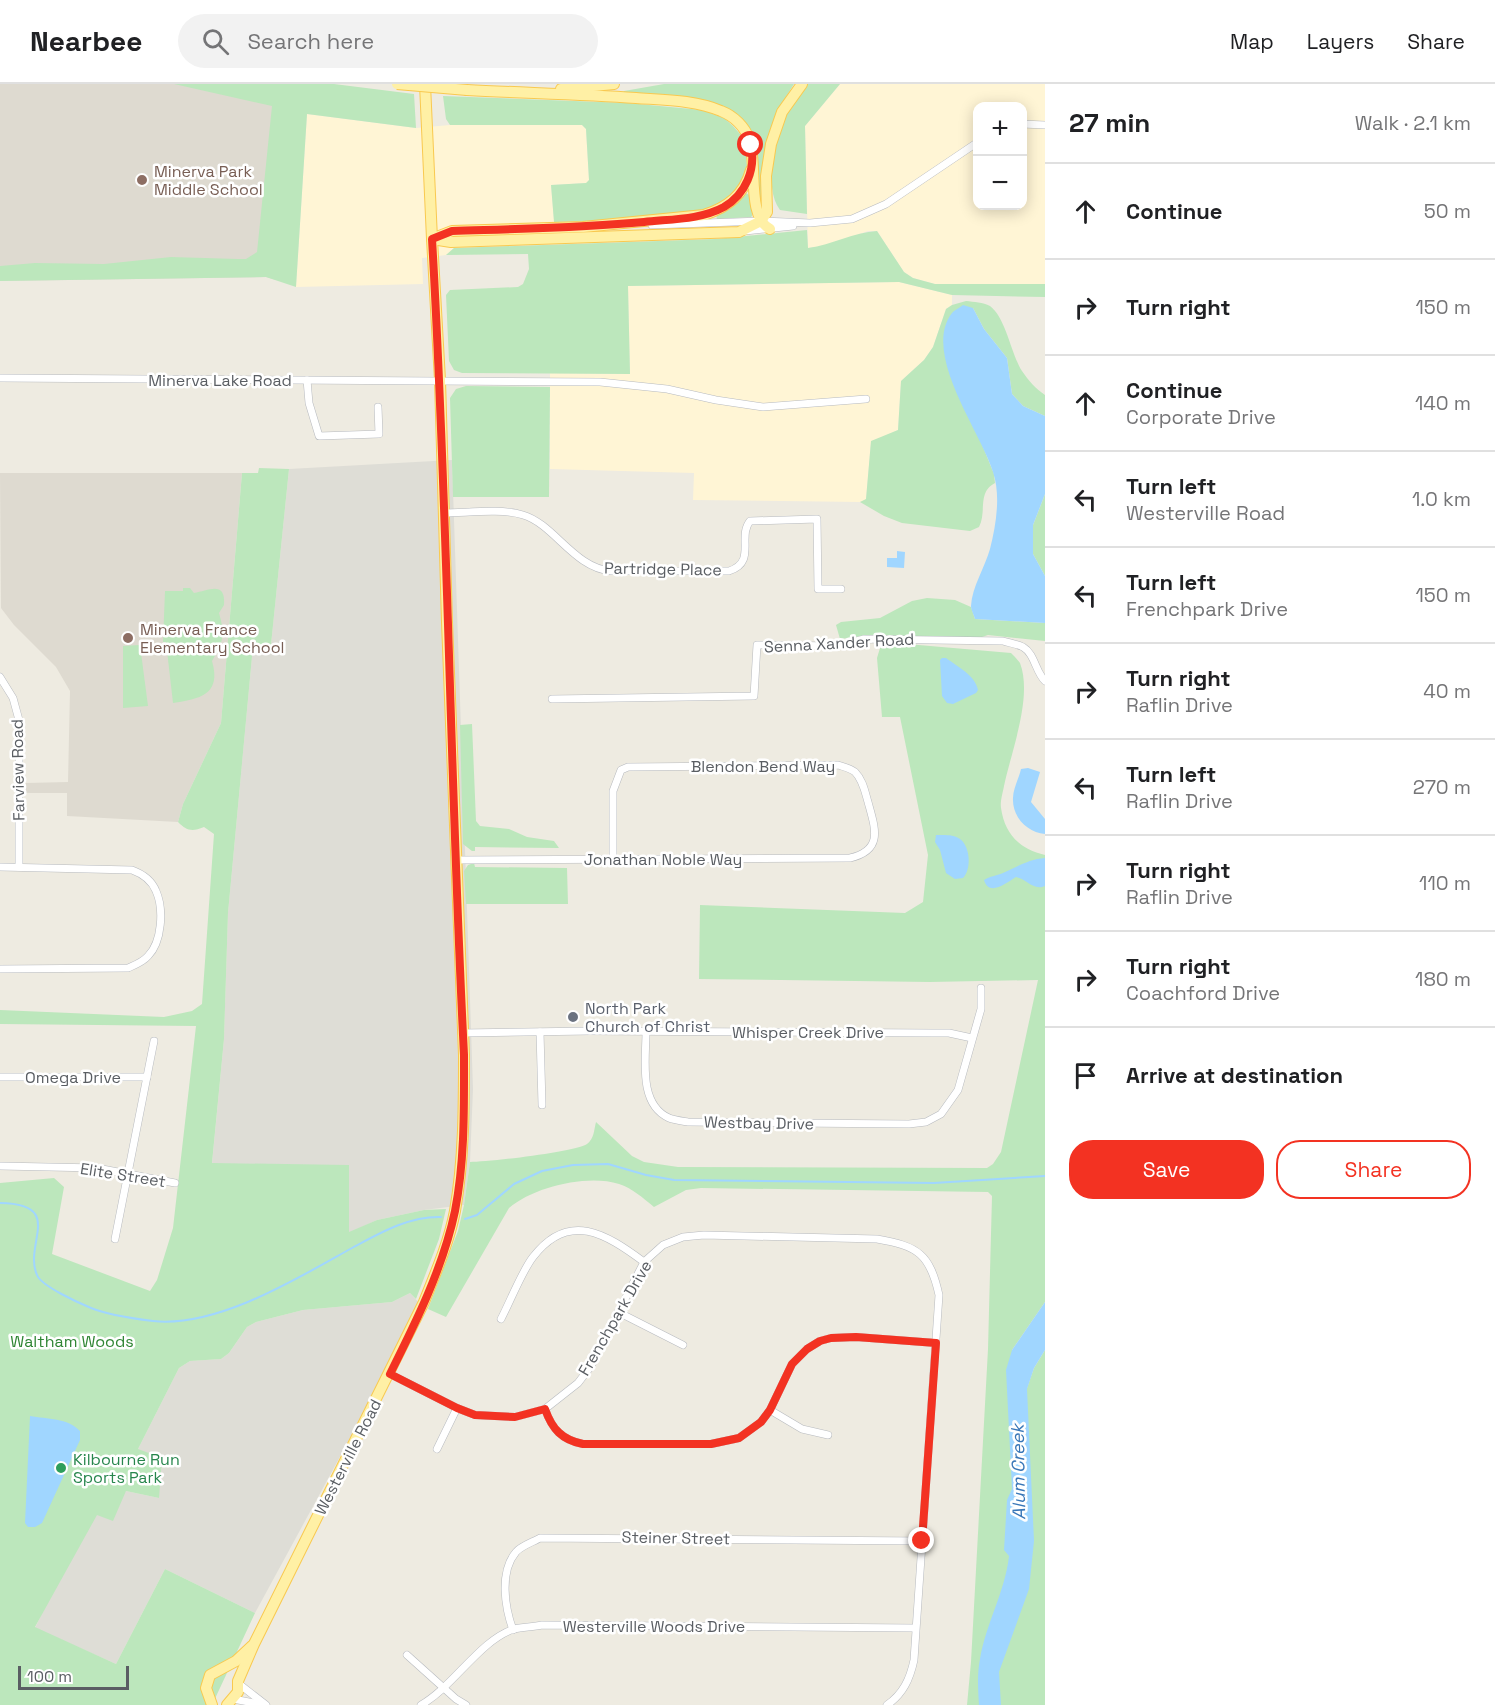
<!DOCTYPE html>
<meta charset="utf-8">
<style>
:root{--surface:#fff;--page:#f2f2f2;--text:#202124;--muted:#757577;--line:#e0e0e0;--accent:#f33222}
body{margin:0;font-family:"Space Grotesk",sans-serif;background:var(--page);color:var(--text)}
.controls{position:absolute;right:18px;top:18px;display:grid;overflow:hidden;border-radius:12px;box-shadow:0 3px 15px #0003}
.controls button{width:54px;height:54px;display:grid;place-items:center;padding:0;border:0;border-bottom:2px solid var(--line);background:var(--surface);color:var(--text);font:30px sans-serif}
.scale{position:absolute;left:18px;bottom:15px;width:111px;box-sizing:border-box;padding-left:6px;border:3px solid #5a5e63;border-top:0;font-size:16px;line-height:21px;white-space:nowrap;color:#5a5e63;-webkit-text-stroke:4px #fff;paint-order:stroke}
.stop{position:absolute;width:18px;height:18px;margin:-14px;border:4px solid #f33222;border-radius:50%;background:#fff}
.stop.end{background:#f33222;border-color:#fff;box-shadow:0 2px 6px #0008}
.list{margin:0;padding:0;list-style:none}
h2{display:flex;justify-content:space-between;align-items:center;height:78px;margin:0;padding:0 24px;font-size:26px}
h2 small{font-size:20px;font-weight:400;color:var(--muted)}
.list li{display:grid;grid-template-columns:39px 1fr auto;gap:18px;align-items:center;box-sizing:border-box;height:96px;padding:0 24px;border-top:2px solid var(--line)}
.list b{display:block;font-size:22px;white-space:nowrap}
.list p{margin:0;font-size:20px;white-space:nowrap;color:var(--muted)}
.list em{font-size:20px;font-style:normal;color:var(--muted)}
.actions{display:flex;gap:12px;padding:18px 24px}
.actions a{flex:1;padding:14px 0;border:2px solid var(--accent);border-radius:24px;text-align:center;font-size:21px;color:var(--accent)}
.actions .main{background:var(--accent);color:#fff}
.icon{flex:none;width:33px;height:33px;fill:none;stroke:currentColor;stroke-width:2;stroke-linecap:round;stroke-linejoin:round}
.map{position:relative;flex:none;width:1045px;height:1621px;overflow:hidden}
header{display:flex;align-items:center;gap:36px;box-sizing:border-box;height:84px;padding:0 30px;background:var(--surface);border-bottom:2px solid var(--line)}
header strong{font-size:28px}
nav{display:flex;gap:33px;margin-inline-start:auto;font-size:21px}
.search{width:420px;height:54px;background:var(--page);display:flex;align-items:center;gap:15px;box-sizing:border-box;padding:0 21px;border-radius:33px;color:var(--muted);font-size:22px}
main{display:flex}
aside{flex:1;background:var(--surface)}
.map>svg:first-child{display:block}
.commercial{fill:#fff5d5;fill-rule:evenodd}
.industrial{fill:#deddd6}
.education{fill:#dedad0}
.green{fill:#bce7bc}
.water{fill:#a0d6ff}
.lines{fill:none;stroke-linecap:round;stroke-linejoin:round}
.stream{stroke:#a0d6ff;stroke-width:2}
.street-casing{stroke:#b7babf;stroke-width:8}
.primary-casing{stroke:#f9c94f;stroke-width:12}
.street{stroke:#fff;stroke-width:7}
.primary{stroke:#fff0a5;stroke-width:10}
.primary-bridge-casing{stroke:#f9c94f;stroke-width:12;stroke-linecap:butt}
.primary-bridge{stroke:#fff0a5;stroke-width:10}
.route{stroke:#f33222;stroke-width:8}
.education-dot{fill:#8d6e63;stroke:#fff;stroke-width:2}
.worship-dot{fill:#6b7280;stroke:#fff;stroke-width:2}
.leisure-dot{fill:#2e9e5b;stroke:#fff;stroke-width:2}
.labels{text-anchor:middle;dominant-baseline:central;stroke-width:5;stroke-linejoin:round;paint-order:stroke}
.education-label{font-size:16px;fill:#785e54;stroke:#fff;text-anchor:start}
.street-label{font-size:16px;fill:#5a5e63;stroke:#fff}
.worship-label{font-size:16px;fill:#5b616d;stroke:#fff;text-anchor:start}
.park-label{font-size:16px;fill:#2f8533;stroke:#fff}
.leisure-label{font-size:16px;fill:#27864d;stroke:#fff;text-anchor:start}
.water-label{font-size:18px;font-style:italic;fill:#3876b7;stroke:#fff}
</style>
<header>
<strong>Nearbee</strong>
<div class="search"><svg class="icon" aria-label="search" viewBox="0 0 24 24"><circle cx="10" cy="10" r="6"/><path d="M15 15l6 6"/></svg>Search here</div>
<nav><a>Map</a><a>Layers</a><a>Share</a></nav>
</header>
<main>
<div class="map">
<svg width="1045" height="1621" viewBox="0 0 1045 1621">
<rect width="100%" height="100%" fill="#eeebe1"/>
<g class="commercial">
<path d="M840 0H1045V200H935L913 194 904 188 877 147H868L825 162 808 164 805 42ZM978 22H1022V122H978Z"/>
<polygon points="307,30 416,44 450,41 582,41 586,45 589,96 587,99 551,101 556,159 454,164 446,171 422,174 423,200 296,203"/>
<polygon points="899,198 952,211 952,221 946,225 933,263 924,276 901,297 898,346 871,358 866,416 860,418 693,416 694,389 550,385 550,289 630,290 628,202"/>
</g>
<g class="industrial">
<polygon points="452,376 473,1005 470,1078 464,1121 424,1126 377,1136 349,1149 212,1080 224,955 228,829 253,562 271,561 289,385"/>
<polygon points="410,1209 422,1222 255,1529 165,1485 116,1580 35,1544 91,1428 126,1407 159,1414 138,1365 179,1284 190,1277 221,1275 229,1269 247,1243 256,1238 303,1226 392,1218"/>
</g>
<g class="education">
<polygon points="0,0 293,0 276,196 266,193 0,197"/>
<polygon points="0,389 242,389 221,639 183,720 178,738 67,732 67,709 26,709 26,699 68,698 70,607 56,583 14,541 1,524"/>
</g>
<g class="green">
<polygon points="174,0 334,0 414,10 416,44 307,30 296,203 266,193 0,197 0,182 35,179 104,180 171,173 238,175 246,175 257,168 272,22"/>
<polygon points="664,0 794,0 779,24 762,123 740,34 623,9 624,7"/>
<path d="M805 0H840L805 42 807 130 780 126C763 103 775 52 787 27 792 18 799 9 805 0Z"/>
<polygon points="443,12 628,19 702,26 724,34 733,42 740,50 745,62 747,83 744,95 731,113 709,125 599,137 554,138 551,101 586,99 589,96 586,45 582,41 450,41 446,35"/>
<polygon points="746,109 752,113 752,132 751,133 717,135 716,131 739,117"/>
<path d="M807 146 808 164C832 161 854 148 877 147L904 188 913 194 935 200H1045V213L952 211 899 198 628 202 630 290 462 289 454 286 449 277 446 211 450 206 518 203 523 200 529 185 528 170 446 171 454 164 715 155Z"/>
<path d="M966 217C974 218 983 218 990 222 1006 234 1011 270 1022 287 1028 296 1036 305 1045 311V332L1023 322 1012 310 1007 274 984 245 973 224 979 353 994 390 995 399C977 408 987 428 979 443L970 447 902 439 884 432 860 418 866 415 871 357 898 346 901 297 924 276 933 263 946 225 952 221Z"/>
<polygon points="466,302 550,303 549,413 453,413 450,314 456,305"/>
<path d="M259 384 289 385 271 561 253 562 228 829 224 955 212 1079 349 1081V1148L377 1136 424 1126 446 1125 439 1155 416 1215 410 1209 392 1218 303 1226 256 1238 247 1243 229 1269 221 1275 190 1277 179 1284 138 1365 162 1374 159 1414 126 1407 113 1437 97 1431 35 1543 116 1580 165 1485 255 1529 212 1621H0V1099L54 1094 64 1103 52 1170 150 1207 157 1196 173 1144 196 942 0 940V926L164 933 192 927 202 920 214 750 204 743C192 748 187 747 178 738L183 720 221 639 242 389H258Z"/>
<polygon points="1045,410 1045,492 1033,470 1033,441"/>
<path d="M183 504H190L194 509C208 507 226 496 224 521L219 529C225 550 224 558 212 577 222 611 199 615 173 619L166 558H163L165 507H183Z"/>
<polygon points="927,514 955,516 971,523 975,535 1045,539 1045,557 988,551 979,554 871,551 840,555 836,541 841,538 880,534 912,517"/>
<path d="M907 560 1011 569C1014 572 1018 576 1020 579 1033 613 1011 668 1004 702 1003 708 1000 717 1001 724 1005 751 1020 765 1045 771V1218L1012 1266 1027 1304 1034 1284 1045 1266V1621H967L971 1578 988 1265 992 1112 988 1108 701 1104 686 1106 654 1123C643 1114 632 1104 619 1100 587 1090 534 1103 509 1124L446 1233 428 1225 458 1147 464 1121 470 1078C488 1078 575 1068 587 1060 594 1055 594 1046 596 1038L632 1072 644 1078 678 1083 987 1084 993 1080 1001 1068 1038 896 930 898 699 895 700 821 905 829 923 818 928 771 900 633H882L877 574 880 564Z"/>
<polygon points="140,561 148,622 123,624 123,562"/>
<polygon points="472,640 476,737 480,742 509,745 527,753 554,757 559,764 475,763 475,767 472,767 463,760 460,641"/>
<polygon points="474,779 475,783 567,784 568,820 466,820 464,787 468,781"/>
</g>
<g class="water">
<path d="M963 221 973 224 984 245 1007 274 1012 310 1023 322 1045 332V410L1033 441V470L1045 492V539L975 535C974 531 971 526 971 522 972 503 985 483 990 465 996 441 1001 412 993 388 981 348 921 269 952 229 954 226 960 224 963 221Z"/>
<polygon points="897,467 905,468 904,484 887,483 887,474 897,474"/>
<path d="M942 574H946C958 583 975 591 978 606L976 609 953 620 947 619 942 612 940 576Z"/>
<path d="M1028 684 1040 688 1031 718 1045 735V750C1027 748 1012 733 1013 714 1013 705 1019 694 1021 685Z"/>
<path d="M936 751C943 751 954 750 960 755 970 762 972 785 963 794L955 795 946 789 940 766 935 758Z"/>
<path d="M1045 774V802C1033 807 1027 795 1016 793 1006 799 989 813 984 796 990 792 996 792 1003 789 1017 783 1029 775 1045 774Z"/>
<path d="M1045 1218V1266L1034 1284 1027 1305 1034 1457 1029 1505 999 1588 1001 1621H979C978 1605 977 1590 980 1575 986 1539 1005 1508 1009 1472L1004 1466 1007 1416 1012 1405 1006 1286 1012 1266Z"/>
<path d="M30 1332C47 1335 68 1334 80 1347V1356L42 1439 35 1443H28L25 1439Z"/>
</g>
<g class="lines">
<g class="stream">
<path d="M0 1119C66 1120 23 1160 37 1191 41 1202 79 1219 91 1224 105 1230 137 1235 153 1237 217 1244 298 1194 352 1164 380 1149 409 1132 441 1133"/>
<polyline points="465,1135 477,1131 514,1100 542,1087 573,1081 608,1080 646,1091 674,1096 934,1099 1045,1092"/>
</g>
<g class="street-casing">
<g id="street">
<polyline points="1022,40 1045,41"/>
<polyline points="652,141 761,137 810,139 852,135 886,120 978,58"/>
<polyline points="745,147 793,142"/>
<polyline points="0,294 600,298 667,305 716,316 763,323 866,315"/>
<polyline points="307,296 309,319 319,352 379,350 378,323"/>
<path d="M444 429C467 429 500 424 523 431 554 440 574 484 611 487H729C757 478 737 453 750 437L817 435 818 505H841"/>
<polyline points="0,593 13,614 19,636 19,783"/>
<path d="M552 615 754 612 757 561 837 562 864 555 1003 557C1009 559 1017 560 1023 563 1035 570 1035 587 1045 597"/>
<path d="M456 776 850 774C884 766 875 744 868 718 865 708 863 696 855 688 850 684 844 683 838 681L628 683 621 686 613 707V775"/>
<path d="M0 783 132 786C143 790 152 797 156 807 164 825 162 858 148 872 143 878 135 881 128 884L0 885"/>
<polyline points="540,948 542,1021"/>
<path d="M646 948C646 975 638 1020 669 1034 674 1036 682 1037 688 1038L909 1040 926 1038 941 1030 958 1006 981 925V904"/>
<polyline points="463,949 590,947 932,949 949,949 972,954"/>
<polyline points="0,993 147,993"/>
<polyline points="0,1082 97,1084 175,1099"/>
<polyline points="115,1155 154,957"/>
<polyline points="618,1228 683,1261"/>
<path d="M501 1235C510 1218 522 1187 533 1173 569 1126 606 1150 644 1178"/>
<path d="M390 1290 457 1324 475 1331 515 1333 545 1325 578 1299 591 1282 644 1178 663 1161 683 1153 704 1151 877 1155C918 1162 930 1170 939 1211L914 1576C910 1595 903 1610 887 1621"/>
<path d="M545 1325C552 1345 562 1356 583 1360H711L739 1354 761 1338 770 1326 792 1280 807 1265 820 1257 831 1254 856 1253 936 1259"/>
<polyline points="770,1326 802,1345 828,1351"/>
<polyline points="437,1365 457,1324"/>
<path d="M513 1546C505 1524 499 1488 516 1468 521 1462 533 1458 540 1454L922 1457"/>
<polyline points="407,1571 456,1615 466,1621"/>
<polyline points="239,1600 266,1621"/>
<polyline points="233,1615 259,1620"/>
<path d="M421 1621C453 1603 480 1556 514 1545 523 1543 533 1543 542 1541L915 1544"/>
</g>
</g>
<g class="primary-casing">
<g id="primary">
<polyline points="561,5 614,0"/>
<path d="M467 6C524 9 580 10 636 14 664 16 695 16 721 27 734 32 745 43 749 55 758 80 746 132 770 145"/>
<path d="M434 154 452 147 583 143 704 131C728 123 744 111 751 86"/>
<polyline points="432,155 451,158 739,148 761,137 767,128 766,92 771,60 782,28 802,0"/>
<polyline points="212,1621 206,1604 210,1591 236,1577 252,1562"/>
<path d="M227 1621 238 1608V1597L254 1560 424 1218C436 1188 449 1158 455 1127 464 1075 464 1023 464 971L447 538 440 296 432 155 425 0"/>
</g>
</g>
<use href="#street" class="street"/>
<use href="#primary" class="primary"/>
<g class="primary-bridge-casing">
<polyline id="primary-bridge" points="397,0 467,6"/>
</g>
<use href="#primary-bridge" class="primary-bridge"/>
</g>
<g class="lines">
<path class="route" d="M751 61C756 85 746 110 724 123 700 136 670 135 644 138 580 144 516 145 452 147L432 155C448 427 450 699 464 971 464 1023 465 1076 455 1127 443 1184 416 1238 390 1290L457 1324 475 1331 515 1333 545 1325C552 1345 562 1356 583 1360H711L739 1354 761 1338 770 1326 792 1280 807 1265 820 1257 831 1254 856 1253 936 1259 922 1457"/>
</g>
<g class="education-dot">
<circle cx="142" cy="96" r="6"/>
<circle cx="128" cy="554" r="6"/>
</g>
<circle class="worship-dot" cx="573" cy="933" r="6"/>
<circle class="leisure-dot" cx="61" cy="1384" r="6"/>
<g class="labels">
<g class="education-label">
<text x="154" y="87">Minerva Park<tspan x="154" dy="18">Middle School</tspan></text>
<text x="140" y="545">Minerva France<tspan x="140" dy="18">Elementary School</tspan></text>
</g>
<g class="street-label">
<text x="220" y="296">Minerva Lake Road</text>
<text transform="translate(663 485) rotate(1)">Partridge Place</text>
<text transform="translate(839 559) rotate(-3)">Senna Xander Road</text>
<text x="763" y="682">Blendon Bend Way</text>
<text transform="translate(18 686) rotate(-91)">Farview Road</text>
<text x="663" y="775">Jonathan Noble Way</text>
<text x="808" y="948">Whisper Creek Drive</text>
<text x="73" y="993">Omega Drive</text>
<text transform="translate(759 1039) rotate(1)">Westbay Drive</text>
<text transform="translate(123 1091) rotate(9)">Elite Street</text>
<text transform="translate(615 1234) rotate(-60)">Frenchpark Drive</text>
<text transform="translate(348 1373) rotate(-63)">Westerville Road</text>
<text transform="translate(676 1454) rotate(1)">Steiner Street</text>
<text x="654" y="1542">Westerville Woods Drive</text>
</g>
<g class="worship-label">
<text x="585" y="924">North Park<tspan x="585" dy="18">Church of Christ</tspan></text>
</g>
<g class="park-label">
<text x="72" y="1257">Waltham Woods</text>
</g>
<g class="leisure-label">
<text x="73" y="1375">Kilbourne Run<tspan x="73" dy="18">Sports Park</tspan></text>
</g>
<g class="water-label">
<text transform="translate(1018 1388) rotate(-91)">Alum Creek</text>
</g>
</g>
</svg>
<div class="controls">
<button>+</button>
<button>−</button>
</div>
<div class="scale">100 m</div>
<div class="stop" style="left:751px;top:61px"></div>
<div class="stop end" style="left:922px;top:1457px"></div>
</div>
<aside>
<h2>27 min<small>Walk · 2.1 km</small></h2>
<ul class="list">
<li><svg class="icon" aria-label="ahead" viewBox="0 0 24 24"><path d="M12 20V5M6 11l6-6 6 6"/></svg><div><b>Continue</b></div><em>50 m</em></li>
<li><svg class="icon" aria-label="right" viewBox="0 0 24 24"><path d="M7 20v-9h11M14 6l5 5-5 5"/></svg><div><b>Turn right</b></div><em>150 m</em></li>
<li><svg class="icon" aria-label="ahead" viewBox="0 0 24 24"><path d="M12 20V5M6 11l6-6 6 6"/></svg><div><b>Continue</b><p>Corporate Drive</p></div><em>140 m</em></li>
<li><svg class="icon" aria-label="left" viewBox="0 0 24 24"><path d="M17 20v-9H6M10 6l-5 5 5 5"/></svg><div><b>Turn left</b><p>Westerville Road</p></div><em>1.0 km</em></li>
<li><svg class="icon" aria-label="left" viewBox="0 0 24 24"><path d="M17 20v-9H6M10 6l-5 5 5 5"/></svg><div><b>Turn left</b><p>Frenchpark Drive</p></div><em>150 m</em></li>
<li><svg class="icon" aria-label="right" viewBox="0 0 24 24"><path d="M7 20v-9h11M14 6l5 5-5 5"/></svg><div><b>Turn right</b><p>Raflin Drive</p></div><em>40 m</em></li>
<li><svg class="icon" aria-label="left" viewBox="0 0 24 24"><path d="M17 20v-9H6M10 6l-5 5 5 5"/></svg><div><b>Turn left</b><p>Raflin Drive</p></div><em>270 m</em></li>
<li><svg class="icon" aria-label="right" viewBox="0 0 24 24"><path d="M7 20v-9h11M14 6l5 5-5 5"/></svg><div><b>Turn right</b><p>Raflin Drive</p></div><em>110 m</em></li>
<li><svg class="icon" aria-label="right" viewBox="0 0 24 24"><path d="M7 20v-9h11M14 6l5 5-5 5"/></svg><div><b>Turn right</b><p>Coachford Drive</p></div><em>180 m</em></li>
<li><svg class="icon" aria-label="arrive" viewBox="0 0 24 24"><path d="M6 21V4h12l-3 4 3 4H6"/></svg><div><b>Arrive at destination</b></div></li>
</ul>
<div class="actions"><a class="main">Save</a><a>Share</a></div>
</aside>
</main>
